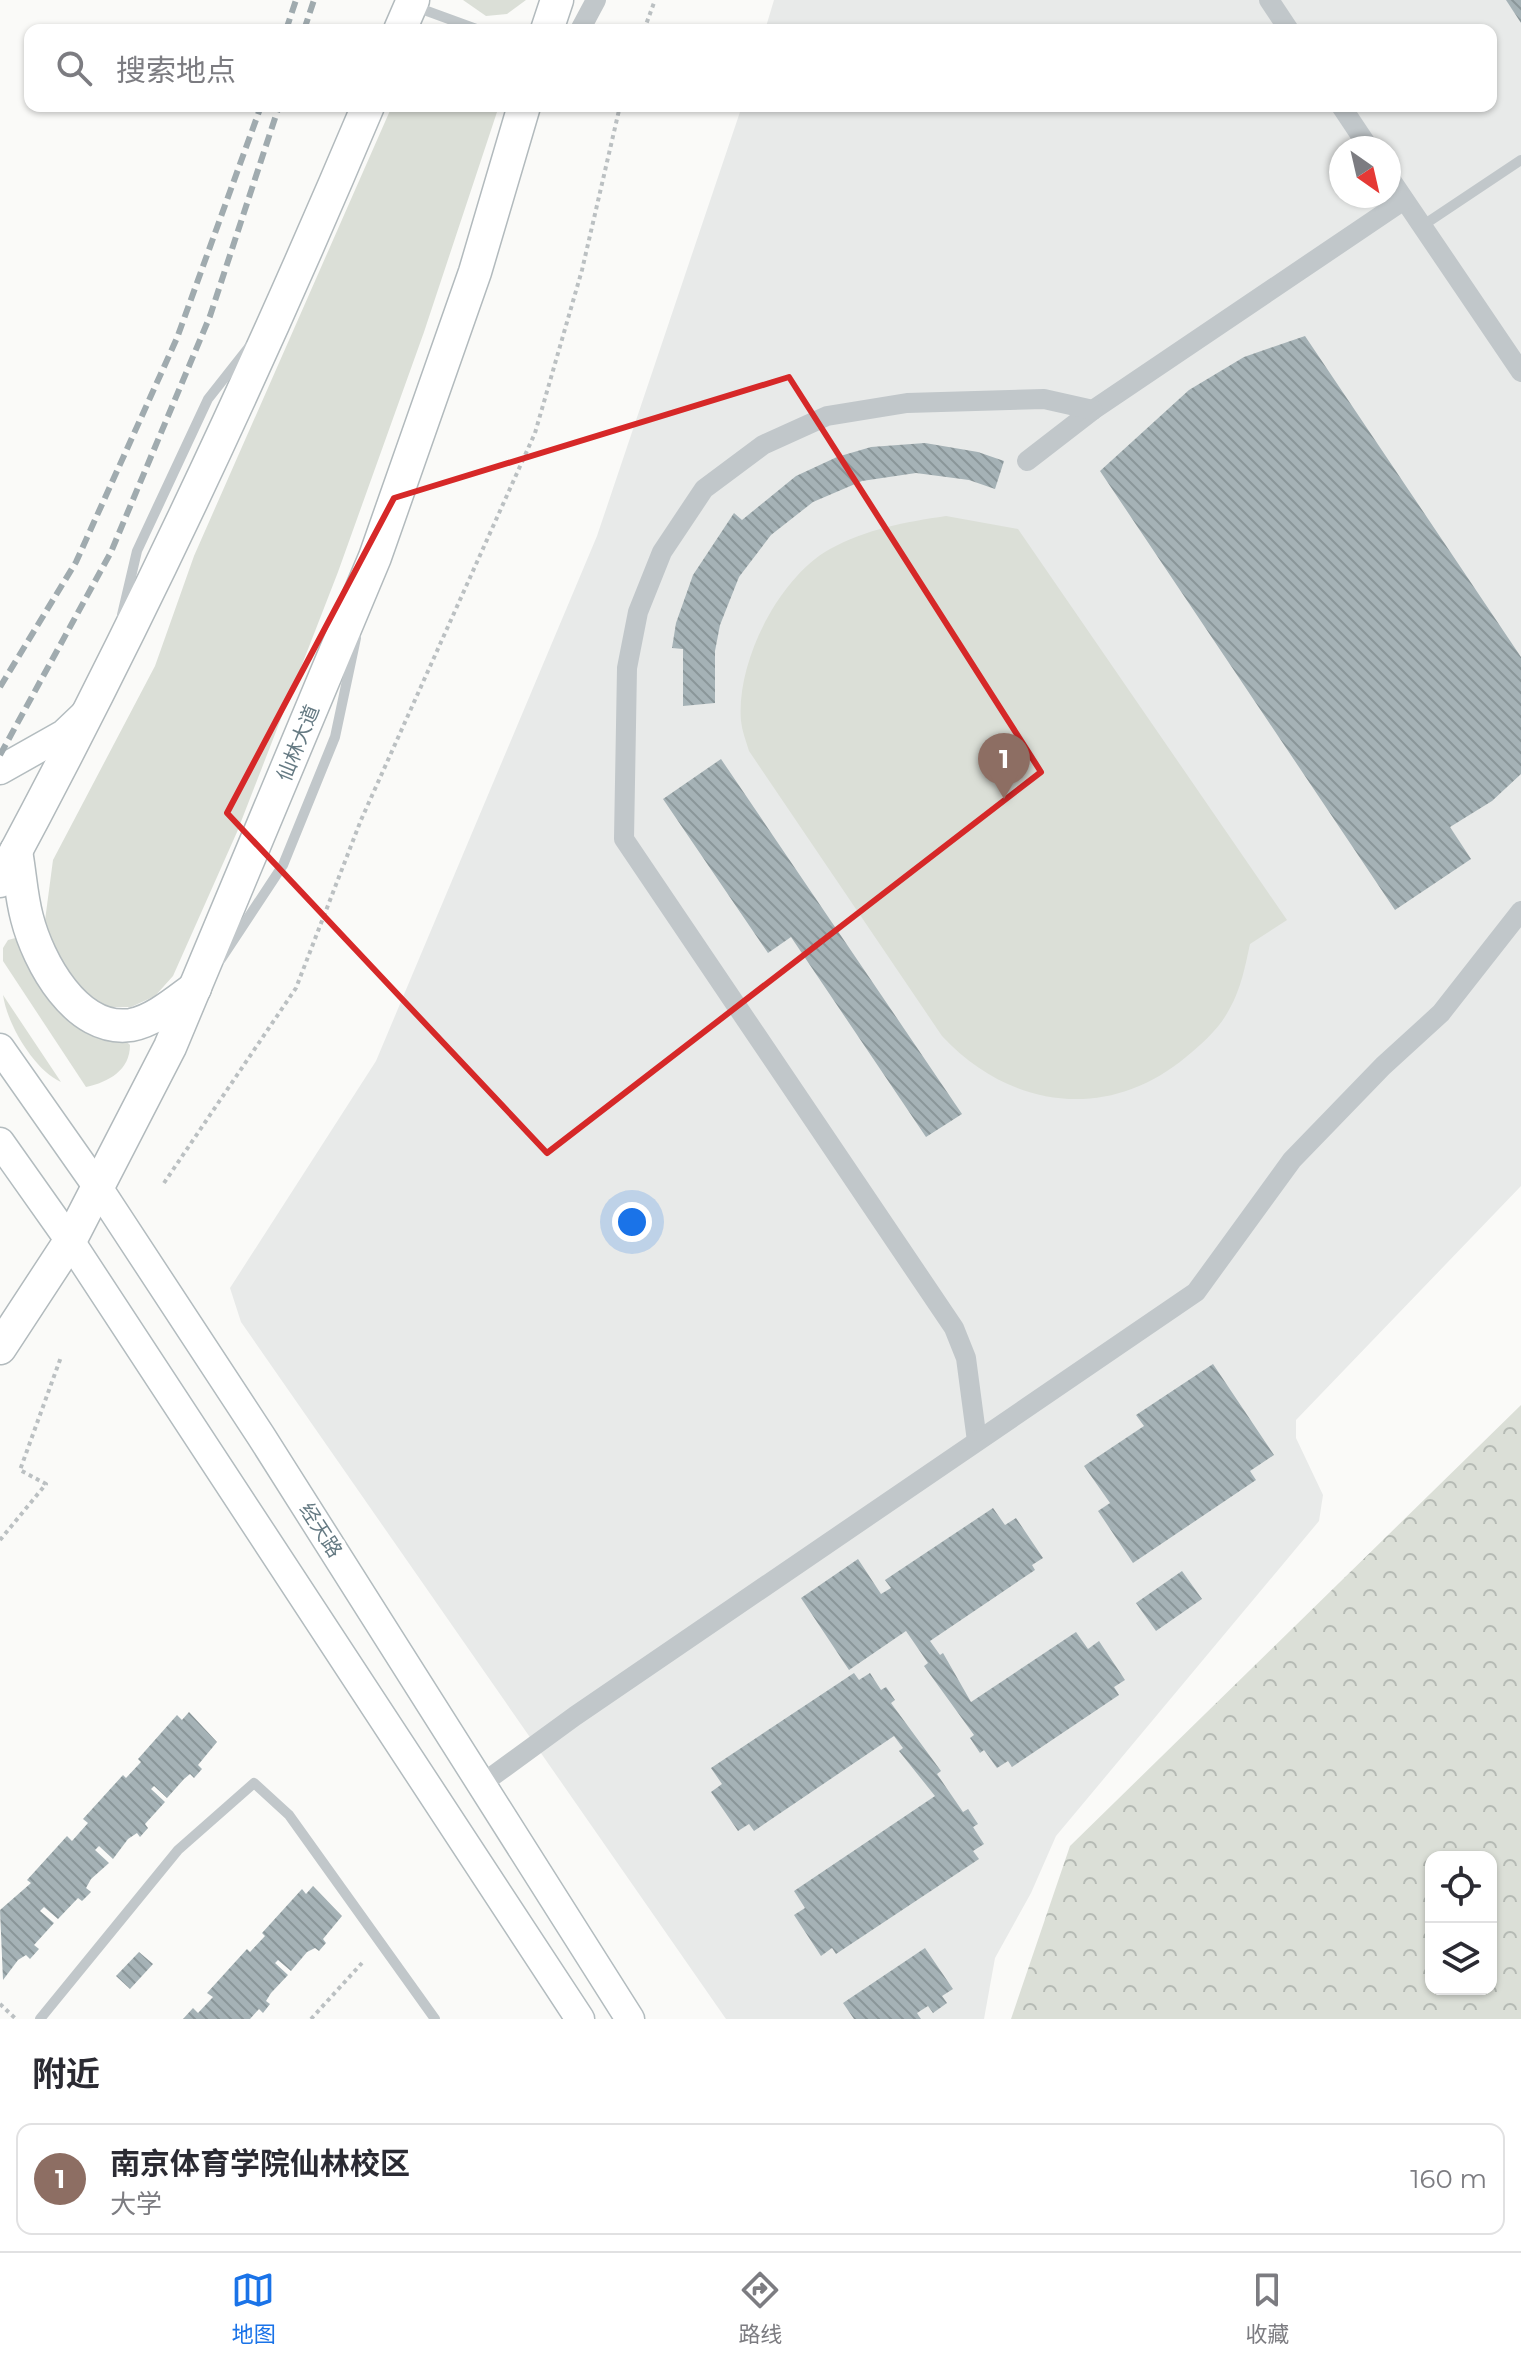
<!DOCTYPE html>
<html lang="zh">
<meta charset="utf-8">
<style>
:root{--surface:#fff;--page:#f7f7f7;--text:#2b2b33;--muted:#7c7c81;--line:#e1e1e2;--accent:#1a73e8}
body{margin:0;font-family:Montserrat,"Noto Sans SC",sans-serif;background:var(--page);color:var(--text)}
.controls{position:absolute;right:24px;bottom:24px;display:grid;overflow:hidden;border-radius:16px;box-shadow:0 2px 6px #0004}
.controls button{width:72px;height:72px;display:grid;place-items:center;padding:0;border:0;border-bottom:2px solid var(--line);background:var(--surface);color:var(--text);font:40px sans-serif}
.compass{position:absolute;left:1329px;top:136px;width:72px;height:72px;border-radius:50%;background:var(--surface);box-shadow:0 2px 6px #0004;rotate:146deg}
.you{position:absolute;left:632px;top:1222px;width:28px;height:28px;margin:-20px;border:6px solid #fff;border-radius:50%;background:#1a73e8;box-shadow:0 0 0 12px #1a73e833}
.badge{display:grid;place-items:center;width:52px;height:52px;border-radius:50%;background:var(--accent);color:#fff;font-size:26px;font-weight:700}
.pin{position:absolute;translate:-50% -66px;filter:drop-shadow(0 2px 4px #0008)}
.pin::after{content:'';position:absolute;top:42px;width:28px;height:24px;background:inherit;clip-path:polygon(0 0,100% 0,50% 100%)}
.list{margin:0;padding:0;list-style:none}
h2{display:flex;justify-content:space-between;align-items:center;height:104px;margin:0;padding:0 32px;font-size:34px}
h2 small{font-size:26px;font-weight:400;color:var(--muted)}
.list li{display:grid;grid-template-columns:52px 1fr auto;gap:24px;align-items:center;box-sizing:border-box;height:112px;margin:0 16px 16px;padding:0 16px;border:2px solid var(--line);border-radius:16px}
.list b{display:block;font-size:30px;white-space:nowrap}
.list p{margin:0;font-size:26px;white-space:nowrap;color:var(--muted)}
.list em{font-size:26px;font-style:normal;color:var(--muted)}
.icon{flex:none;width:44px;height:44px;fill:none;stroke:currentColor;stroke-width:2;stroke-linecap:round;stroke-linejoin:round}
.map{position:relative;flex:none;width:1521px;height:2019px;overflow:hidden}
.search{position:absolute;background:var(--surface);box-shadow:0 2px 6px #0004;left:24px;right:24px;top:24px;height:88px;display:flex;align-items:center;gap:20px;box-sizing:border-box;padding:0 28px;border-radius:16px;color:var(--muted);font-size:30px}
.sheet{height:232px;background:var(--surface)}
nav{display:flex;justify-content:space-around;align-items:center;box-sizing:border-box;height:112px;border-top:2px solid var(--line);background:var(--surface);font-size:22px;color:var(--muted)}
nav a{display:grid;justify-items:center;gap:4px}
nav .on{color:var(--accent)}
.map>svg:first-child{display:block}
.built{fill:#e8eae9;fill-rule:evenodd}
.green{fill:#dbdfd7}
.forest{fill:url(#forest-crowns);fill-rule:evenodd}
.building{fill:url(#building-back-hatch)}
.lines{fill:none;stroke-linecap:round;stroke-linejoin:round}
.secondary-casing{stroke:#b3bcbf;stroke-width:31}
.primary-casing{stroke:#b2babd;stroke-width:35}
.path{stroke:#bbc0c2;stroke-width:4;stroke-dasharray:4 4;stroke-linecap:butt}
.lane{stroke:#c1c7ca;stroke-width:10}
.street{stroke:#c1c7ca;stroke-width:20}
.secondary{stroke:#fff;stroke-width:28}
.primary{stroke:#fff;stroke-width:32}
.rail{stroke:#a0abaf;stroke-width:6;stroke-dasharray:12 6;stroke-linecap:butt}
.marked{fill:none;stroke:#d62828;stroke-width:6;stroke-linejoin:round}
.labels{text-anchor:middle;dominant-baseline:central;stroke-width:8;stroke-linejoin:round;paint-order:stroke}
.street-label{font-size:20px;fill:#657a83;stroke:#fff}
</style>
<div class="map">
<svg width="1521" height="2019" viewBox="0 0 1521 2019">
<defs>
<pattern id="forest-crowns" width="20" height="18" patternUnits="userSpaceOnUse" patternTransform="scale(2)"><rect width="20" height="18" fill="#dbdfd7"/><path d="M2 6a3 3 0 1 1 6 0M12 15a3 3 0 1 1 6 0" fill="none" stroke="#b5bab4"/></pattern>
<pattern id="building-back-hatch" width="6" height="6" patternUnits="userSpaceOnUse" patternTransform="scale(2)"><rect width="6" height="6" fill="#a5b2b6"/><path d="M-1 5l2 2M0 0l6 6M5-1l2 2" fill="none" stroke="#8a9699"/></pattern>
</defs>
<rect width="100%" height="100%" fill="#fafaf8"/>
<path class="built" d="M774 0H1521V1186L1296 1420V1438L1323 1495 1319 1521 1056 1836 1031 1893 995 1958 984 2019H726L241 1322 230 1288 376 1061 597 536 742 106H1491V30H765ZM1341 148H1389V196H1341Z"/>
<g class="green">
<polygon points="463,0 526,0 507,14 486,16"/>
<polygon points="392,106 499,106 424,332 338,572 237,832 173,976 155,996 131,1007 107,1007 82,998 63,969 44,928 53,860 155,666 194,556"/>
<path d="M946 516 1018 529 1287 920 1250 944C1245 967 1241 988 1230 1008 1220 1028 1203 1043 1186 1057 1107 1123 1009 1108 942 1036L749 751C746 741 742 731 741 721 736 663 778 578 830 549 867 529 905 522 946 516Z"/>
<path d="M19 937 130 1045C130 1070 109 1082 86 1087L3 961V948L8 940Z"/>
<path d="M3 995 61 1082C34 1070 7 1024 3 995Z"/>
</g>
<path class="forest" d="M1521 1405V2019H1011L1070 1846ZM1431 1857H1491V1989H1431Z"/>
<g class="building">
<polygon points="1506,0 1521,0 1521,23"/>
<polygon points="1305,336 1521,657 1521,774 1492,801 1450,827 1471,859 1395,910 1100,471 1189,390 1244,357"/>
<polygon points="925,443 978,452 1004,461 995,489 969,480 916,473 862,481 813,502 771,535 739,577 720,625 715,651 715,703 683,706 683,649 672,648 676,623 693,575 734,513 742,520 796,476 837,457 871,447"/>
<polygon points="721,759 962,1114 926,1137 791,937 768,953 663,799"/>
<polygon points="1213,1364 1274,1455 1250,1471 1256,1480 1133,1563 1098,1511 1110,1503 1084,1466 1144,1426 1136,1415"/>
<polygon points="993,1508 1005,1525 1016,1518 1043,1558 1032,1565 1035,1570 930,1641 940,1655 943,1653 971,1702 1076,1632 1088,1649 1099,1641 1125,1680 1114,1687 1119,1695 1012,1767 1008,1761 997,1768 984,1750 980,1753 970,1738 974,1735 924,1666 928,1663 906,1631 849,1670 801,1598 858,1559 881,1594 891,1588 885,1580"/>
<polygon points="1182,1571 1202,1599 1156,1631 1136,1603"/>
<polygon points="854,1673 859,1680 870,1673 881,1690 886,1687 895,1700 891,1703 941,1771 937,1774 963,1812 968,1809 978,1824 973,1827 984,1844 973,1851 979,1859 836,1954 832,1948 821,1956 794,1915 805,1908 794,1891 935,1796 899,1751 903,1748 894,1736 754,1831 749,1824 738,1831 711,1792 722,1784 711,1768"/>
<polygon points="189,1712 217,1742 198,1765 202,1769 194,1778 190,1774 184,1779 167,1798 154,1786 151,1789 165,1802 145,1824 148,1828 140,1837 137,1833 128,1839 113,1859 99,1846 95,1850 109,1863 91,1879 86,1888 91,1892 82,1901 78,1898 58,1919 44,1907 40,1911 54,1923 34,1945 39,1949 30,1959 26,1955 18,1960 3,1980 0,1910 31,1883 27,1880 67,1836 72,1841 88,1823 83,1819 123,1775 126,1778 141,1762 138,1759 177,1715 182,1720"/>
<polygon points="313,1886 342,1916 323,1939 326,1943 319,1951 315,1948 307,1952 291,1971 278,1960 275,1963 288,1975 271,1993 266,2001 270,2004 263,2013 259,2009 250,2019 183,2019 193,2008 198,2013 213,1997 207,1993 247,1949 250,1952 265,1936 262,1933 302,1889 306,1894"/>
<polygon points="925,1948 953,1989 942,1996 947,2003 933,2013 928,2006 917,2013 921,2019 854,2019 843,2003"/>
<polygon points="139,1952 153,1964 130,1989 116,1976"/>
</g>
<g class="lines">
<g class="secondary-casing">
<g id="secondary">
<polyline points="0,770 64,734 85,714"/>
<polyline points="0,1048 99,1189 261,1436 630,2019"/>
<polyline points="0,1142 70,1241 580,2019"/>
</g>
</g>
<g class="primary-casing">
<g id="primary">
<polyline points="400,30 413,0"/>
<polyline points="547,30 557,0"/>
<path d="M16 851C20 873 21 896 27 918 38 961 76 1033 131 1025 154 1021 177 1001 195 988"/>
<path d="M0 881C136 629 257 369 368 106"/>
<polyline points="0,1348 70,1241 170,1047 375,557 475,272 524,106"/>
</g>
</g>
<g class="path">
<polyline points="644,30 655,0"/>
<polyline points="164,1183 296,988 361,820 535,433 582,270 620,106"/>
<polyline points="0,1540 46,1484 20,1470 61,1357"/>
<polyline points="0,2004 16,2019"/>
<polyline points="311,2019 362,1963"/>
</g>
<g class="lane">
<polyline points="416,7 479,30"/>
<polyline points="1422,226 1521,160"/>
<polyline points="122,615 137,551 208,399 249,347"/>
<polyline points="221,959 283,865 335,737 356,638"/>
<polyline points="40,2019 178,1850 254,1783 289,1815 435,2019"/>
</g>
<g class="street">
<polyline points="1269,0 1289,30"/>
<polyline points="580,30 596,0"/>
<polyline points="1341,106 1369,148"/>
<polyline points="1389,177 1521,372"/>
<polyline points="1027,461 1093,410 1404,200"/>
<polyline points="977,1441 966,1358 954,1328 624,839 627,668 638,612 662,552 704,489 763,445 827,416 907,403 1044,399 1093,410"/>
<polyline points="483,1783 575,1716 1196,1292 1292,1160 1383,1066 1441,1013 1521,911"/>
</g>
<use href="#secondary" class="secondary"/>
<use href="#primary" class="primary"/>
<g class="rail">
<polyline points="286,30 296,0"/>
<polyline points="304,30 314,0"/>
<polyline points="0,687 76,562 177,338 261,106"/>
<polyline points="0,755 111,552 210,316 279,106"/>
</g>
</g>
<path class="marked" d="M789 377 1041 772 547 1153 227 813 394 498Z"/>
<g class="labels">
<g class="street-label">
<text transform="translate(298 743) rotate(-68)">仙林大道</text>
<text transform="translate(321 1530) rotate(57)">经天路</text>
</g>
</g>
</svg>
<div class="controls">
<button><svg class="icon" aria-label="locate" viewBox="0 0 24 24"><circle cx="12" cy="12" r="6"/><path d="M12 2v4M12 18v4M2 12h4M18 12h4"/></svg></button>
<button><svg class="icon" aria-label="layers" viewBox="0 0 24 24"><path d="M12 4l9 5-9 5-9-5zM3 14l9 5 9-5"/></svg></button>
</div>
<svg class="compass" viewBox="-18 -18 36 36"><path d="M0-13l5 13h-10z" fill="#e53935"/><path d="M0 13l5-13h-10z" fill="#7c7c81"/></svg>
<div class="you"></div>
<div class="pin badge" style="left:1004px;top:799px;background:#8d6e63">1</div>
<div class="search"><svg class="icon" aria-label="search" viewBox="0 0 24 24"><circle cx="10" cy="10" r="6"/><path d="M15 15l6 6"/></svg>搜索地点</div>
</div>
<section class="sheet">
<h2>附近<small></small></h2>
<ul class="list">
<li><span class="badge" style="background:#8d6e63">1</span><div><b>南京体育学院仙林校区</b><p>大学</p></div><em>160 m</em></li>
</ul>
</section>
<nav>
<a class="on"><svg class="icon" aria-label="map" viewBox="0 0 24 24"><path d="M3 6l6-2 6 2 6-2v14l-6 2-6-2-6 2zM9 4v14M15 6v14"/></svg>地图</a>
<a><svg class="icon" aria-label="directions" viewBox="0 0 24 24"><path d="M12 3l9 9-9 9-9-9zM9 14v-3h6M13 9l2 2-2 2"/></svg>路线</a>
<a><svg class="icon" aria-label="saved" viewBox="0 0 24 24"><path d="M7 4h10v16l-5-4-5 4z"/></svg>收藏</a>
</nav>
